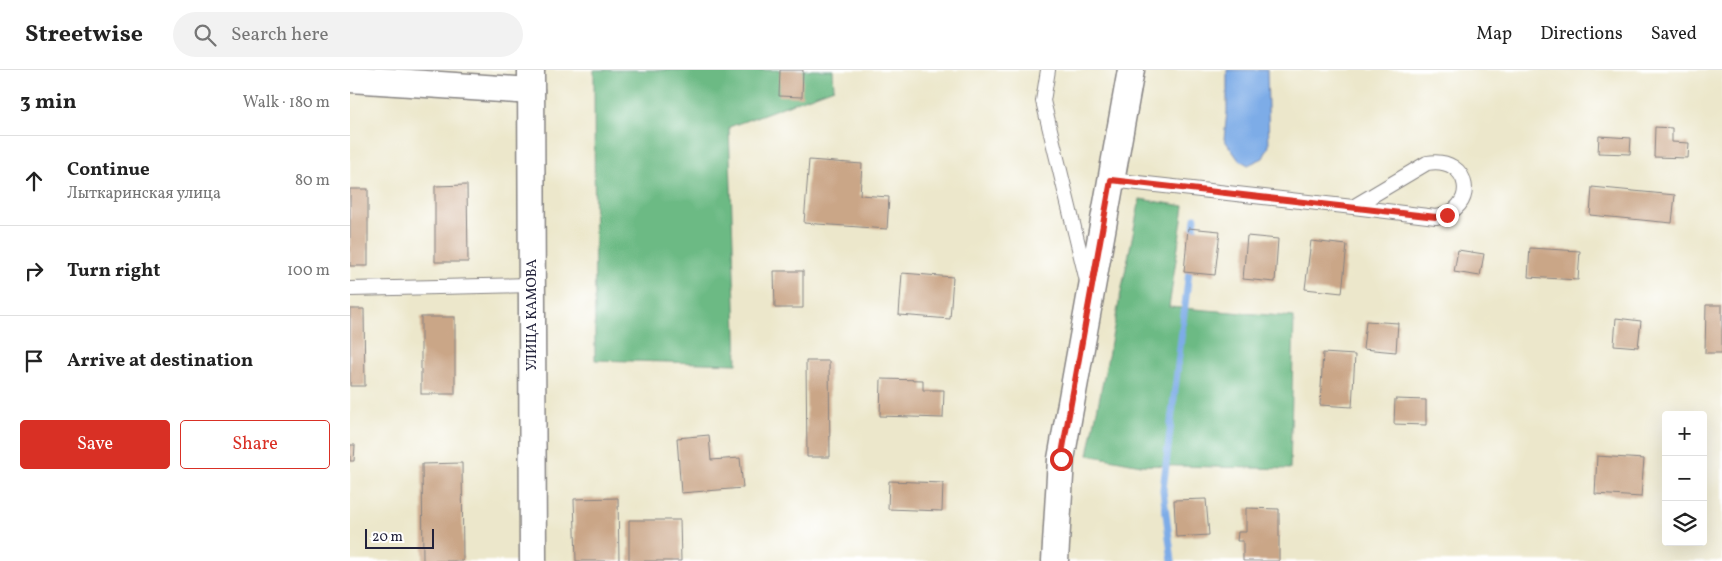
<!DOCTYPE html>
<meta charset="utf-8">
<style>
:root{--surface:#fff;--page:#f2f2f2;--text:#222;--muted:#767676;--line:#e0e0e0;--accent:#d93025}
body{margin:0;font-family:Vollkorn,serif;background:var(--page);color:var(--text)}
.controls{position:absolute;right:15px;bottom:15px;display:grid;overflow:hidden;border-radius:5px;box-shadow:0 5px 20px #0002}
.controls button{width:45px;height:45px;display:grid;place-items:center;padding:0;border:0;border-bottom:1px solid var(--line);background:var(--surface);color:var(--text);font:25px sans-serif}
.scale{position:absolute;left:15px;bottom:12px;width:69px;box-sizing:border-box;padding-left:5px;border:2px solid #22223b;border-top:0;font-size:14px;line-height:18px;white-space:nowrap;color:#22223b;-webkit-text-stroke:4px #fff;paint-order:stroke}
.stop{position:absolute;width:15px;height:15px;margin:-11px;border:4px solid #d93025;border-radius:50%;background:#fff}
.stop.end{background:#d93025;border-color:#fff;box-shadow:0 1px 5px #0008}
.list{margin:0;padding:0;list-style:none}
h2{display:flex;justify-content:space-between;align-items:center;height:65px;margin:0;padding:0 20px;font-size:21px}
h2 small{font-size:16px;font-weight:400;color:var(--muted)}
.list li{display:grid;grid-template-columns:32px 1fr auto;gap:15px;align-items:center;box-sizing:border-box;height:90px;padding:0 20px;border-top:1px solid var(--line)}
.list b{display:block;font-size:19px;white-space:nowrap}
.list p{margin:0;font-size:16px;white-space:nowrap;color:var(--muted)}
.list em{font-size:16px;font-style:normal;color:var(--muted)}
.actions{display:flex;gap:10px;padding:15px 20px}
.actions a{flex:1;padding:11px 0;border:1px solid var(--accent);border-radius:5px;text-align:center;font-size:18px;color:var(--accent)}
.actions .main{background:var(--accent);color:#fff}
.icon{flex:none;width:28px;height:28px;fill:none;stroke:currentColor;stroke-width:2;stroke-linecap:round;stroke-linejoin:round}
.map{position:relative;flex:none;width:1372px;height:491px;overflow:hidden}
header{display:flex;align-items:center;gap:30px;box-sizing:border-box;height:70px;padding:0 25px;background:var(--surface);border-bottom:1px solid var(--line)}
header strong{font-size:24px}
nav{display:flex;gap:28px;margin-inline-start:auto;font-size:18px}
.search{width:350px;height:45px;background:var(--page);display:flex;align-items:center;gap:12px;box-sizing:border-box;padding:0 18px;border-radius:28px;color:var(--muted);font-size:19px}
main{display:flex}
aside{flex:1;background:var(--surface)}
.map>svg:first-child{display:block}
.forest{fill:#6cba84;stroke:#476e60}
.water{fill:#7dace7;stroke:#506791}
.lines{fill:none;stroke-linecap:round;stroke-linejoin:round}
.stream{stroke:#7dace7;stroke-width:7}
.building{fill:#caa687}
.lane-casing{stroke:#878483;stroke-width:16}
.street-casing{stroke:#878483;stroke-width:29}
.lane{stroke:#fff;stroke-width:14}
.street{stroke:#fff;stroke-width:26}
.route{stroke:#d93025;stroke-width:6}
.labels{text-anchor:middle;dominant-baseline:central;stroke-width:4.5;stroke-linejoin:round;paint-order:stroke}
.street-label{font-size:14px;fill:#22223b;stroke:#fff}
</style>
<header>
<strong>Streetwise</strong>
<div class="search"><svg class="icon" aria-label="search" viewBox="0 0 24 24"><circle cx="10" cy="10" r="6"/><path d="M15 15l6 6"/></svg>Search here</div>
<nav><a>Map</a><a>Directions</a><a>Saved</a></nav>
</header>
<main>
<aside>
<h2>3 min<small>Walk · 180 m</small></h2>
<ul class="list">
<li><svg class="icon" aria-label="ahead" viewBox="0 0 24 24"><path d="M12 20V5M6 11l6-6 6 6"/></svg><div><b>Continue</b><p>Лыткаринская улица</p></div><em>80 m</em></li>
<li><svg class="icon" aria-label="right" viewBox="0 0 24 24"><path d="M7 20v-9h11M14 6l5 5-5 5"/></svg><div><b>Turn right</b></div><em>100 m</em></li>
<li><svg class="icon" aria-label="arrive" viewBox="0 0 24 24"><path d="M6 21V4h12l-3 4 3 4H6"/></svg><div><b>Arrive at destination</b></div></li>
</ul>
<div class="actions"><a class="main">Save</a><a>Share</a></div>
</aside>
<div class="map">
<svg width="1372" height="491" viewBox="0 0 1372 491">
<rect width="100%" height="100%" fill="#fff"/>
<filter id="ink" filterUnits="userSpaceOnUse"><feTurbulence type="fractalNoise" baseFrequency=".02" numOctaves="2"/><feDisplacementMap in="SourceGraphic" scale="10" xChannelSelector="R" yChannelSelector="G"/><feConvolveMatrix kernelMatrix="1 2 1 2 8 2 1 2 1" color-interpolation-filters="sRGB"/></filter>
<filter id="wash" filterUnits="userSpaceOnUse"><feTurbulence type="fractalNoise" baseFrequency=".0096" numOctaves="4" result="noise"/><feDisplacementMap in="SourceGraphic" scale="20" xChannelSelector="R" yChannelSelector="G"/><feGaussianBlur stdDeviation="1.12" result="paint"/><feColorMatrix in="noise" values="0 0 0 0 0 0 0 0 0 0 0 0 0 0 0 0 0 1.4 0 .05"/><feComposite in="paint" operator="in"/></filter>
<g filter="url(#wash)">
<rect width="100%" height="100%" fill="#ece7cb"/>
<g class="forest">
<polygon points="244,0 483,0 484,18 379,57 387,294 245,290"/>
<polygon points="790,129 834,136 819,237 944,247 940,399 791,395 738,385"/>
</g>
<polygon class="water" points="877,0 917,0 919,76 913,88 898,95 888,89 874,69 877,42"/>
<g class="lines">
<g class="stream">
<polyline points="843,168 845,148"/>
<polyline points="822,491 813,420 840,193"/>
</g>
</g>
<g id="blocks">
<g class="building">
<polygon points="430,0 453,0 452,27 429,26"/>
<polygon points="1305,57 1322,58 1322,72 1339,73 1338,88 1304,87"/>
<polygon points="1249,66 1281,68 1280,84 1248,83"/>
<polygon points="459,90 512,94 510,125 539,127 537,159 454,153"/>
<polygon points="117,115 118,192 85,192 85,116"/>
<polygon points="1242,117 1325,125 1322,153 1240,145"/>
<rect x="0" y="119" width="18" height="77"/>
<polygon points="838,158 870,161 865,205 834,202"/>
<polygon points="897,166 928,169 925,212 893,209"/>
<polygon points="961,171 997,175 992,223 955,219"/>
<polygon points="1180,178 1230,181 1228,210 1178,207"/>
<polygon points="1108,180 1134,184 1130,206 1104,202"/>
<polygon points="424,201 453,201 453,238 425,238"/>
<polygon points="552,203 603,207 600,249 549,245"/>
<polygon points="1356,235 1372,235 1372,283 1355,283"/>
<polygon points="0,239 14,239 15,316 0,316"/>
<rect x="71" y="247" width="34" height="77"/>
<polygon points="1266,248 1291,251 1288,277 1264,275"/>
<polygon points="1016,251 1048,253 1046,282 1013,279"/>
<polygon points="973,283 1005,285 1002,337 970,335"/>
<polygon points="456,291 479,291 480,387 457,387"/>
<polygon points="531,309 573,310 573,320 594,320 593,348 530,346"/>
<polygon points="1045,329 1076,330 1076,355 1044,354"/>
<polygon points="359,365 361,390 390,388 393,418 331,423 327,368"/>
<polygon points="0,375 5,375 4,391 0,391"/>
<polygon points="1247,386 1294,389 1291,427 1245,424"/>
<polygon points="112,393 113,491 73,491 72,394"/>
<polygon points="539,411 593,413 592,441 538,439"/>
<polygon points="268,428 269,491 226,491 224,429"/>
<polygon points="856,429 859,465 826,467 824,430"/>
<polygon points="896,438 929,439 929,491 893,491 893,471 887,471 888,462 896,462"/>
<polygon points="279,450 330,450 331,491 279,491"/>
</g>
</g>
</g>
<g filter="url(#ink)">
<use href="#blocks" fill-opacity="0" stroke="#878483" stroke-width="1"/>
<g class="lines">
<g class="lane-casing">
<g id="lane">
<polyline points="698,0 693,31 737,211"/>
<path d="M761 110 1003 137 1077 93C1121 85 1130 140 1086 147L1003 137"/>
<polyline points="0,219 181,215"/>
</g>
</g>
<g class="street-casing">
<g id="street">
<polyline points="181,0 183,491"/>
<polyline points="0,9 181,21"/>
<polyline points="705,491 711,389 781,0"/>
</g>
</g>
<use href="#lane" class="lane"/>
<use href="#street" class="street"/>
</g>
</g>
<g class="lines" filter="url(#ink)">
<polyline class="route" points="711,389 761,110 1086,147 1097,145"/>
</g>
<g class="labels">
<g class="street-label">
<text transform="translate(182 245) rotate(-90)">УЛИЦА КАМОВА</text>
</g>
</g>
</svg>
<div class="controls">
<button>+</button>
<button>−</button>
<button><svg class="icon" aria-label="layers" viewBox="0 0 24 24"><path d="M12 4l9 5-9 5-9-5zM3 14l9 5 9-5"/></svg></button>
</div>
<div class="scale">20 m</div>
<div class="stop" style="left:711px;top:389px"></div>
<div class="stop end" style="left:1097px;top:145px"></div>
</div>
</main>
